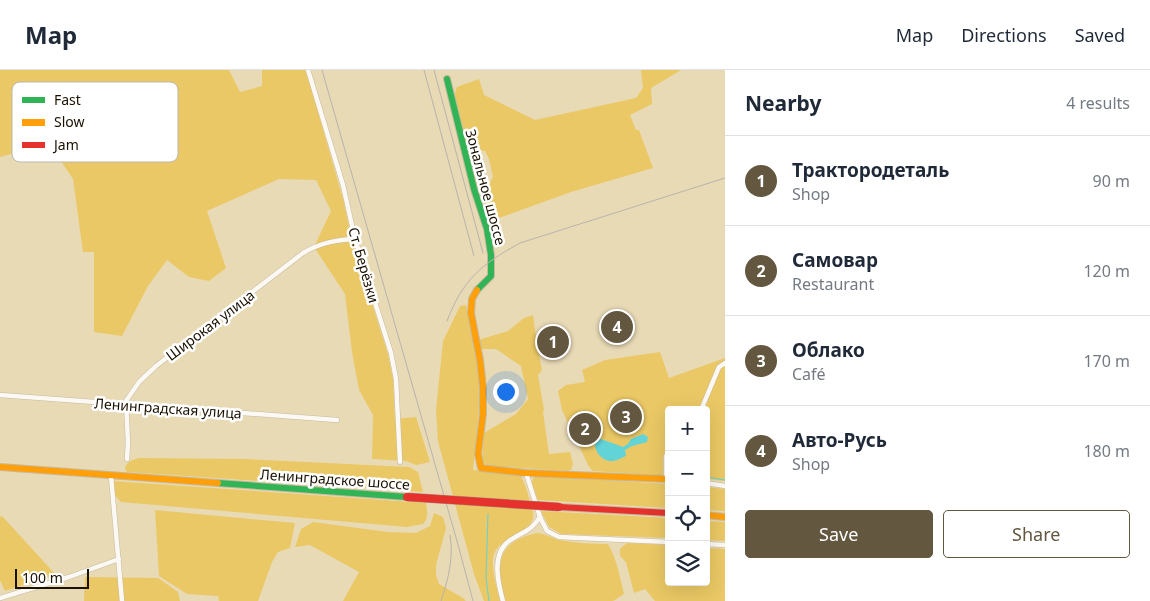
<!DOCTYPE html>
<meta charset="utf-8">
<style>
:root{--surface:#fff;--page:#f6f6f7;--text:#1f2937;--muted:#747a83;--line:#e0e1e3;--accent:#635740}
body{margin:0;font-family:"Noto Sans",sans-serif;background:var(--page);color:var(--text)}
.controls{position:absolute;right:15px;bottom:15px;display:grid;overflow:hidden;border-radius:5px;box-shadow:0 5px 20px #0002}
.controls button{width:45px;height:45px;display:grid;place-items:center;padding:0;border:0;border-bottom:1px solid var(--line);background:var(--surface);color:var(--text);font:25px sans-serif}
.scale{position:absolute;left:15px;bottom:12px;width:74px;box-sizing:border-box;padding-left:5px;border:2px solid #1b1100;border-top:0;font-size:14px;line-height:18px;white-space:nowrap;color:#1b1100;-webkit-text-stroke:4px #fff;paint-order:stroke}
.you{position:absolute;left:505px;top:321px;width:18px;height:18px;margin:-12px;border:4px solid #fff;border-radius:50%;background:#1a73e8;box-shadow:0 0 0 8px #1a73e833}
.badge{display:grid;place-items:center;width:32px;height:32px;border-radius:50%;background:var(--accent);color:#fff;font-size:16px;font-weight:700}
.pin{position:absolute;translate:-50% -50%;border:2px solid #fff;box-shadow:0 1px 5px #0006}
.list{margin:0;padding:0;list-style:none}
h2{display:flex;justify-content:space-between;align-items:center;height:65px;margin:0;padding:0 20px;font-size:21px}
h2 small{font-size:16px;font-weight:400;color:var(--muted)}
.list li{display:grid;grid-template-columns:32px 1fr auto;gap:15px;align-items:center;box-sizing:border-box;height:90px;padding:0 20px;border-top:1px solid var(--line)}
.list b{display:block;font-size:19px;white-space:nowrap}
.list p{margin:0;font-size:16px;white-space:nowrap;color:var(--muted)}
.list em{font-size:16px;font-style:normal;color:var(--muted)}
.actions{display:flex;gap:10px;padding:15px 20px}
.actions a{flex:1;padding:11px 0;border:1px solid var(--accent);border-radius:5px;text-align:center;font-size:18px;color:var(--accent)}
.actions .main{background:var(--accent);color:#fff}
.icon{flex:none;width:28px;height:28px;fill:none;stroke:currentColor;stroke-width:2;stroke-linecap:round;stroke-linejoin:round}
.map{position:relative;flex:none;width:725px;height:531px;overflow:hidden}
header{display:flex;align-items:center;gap:30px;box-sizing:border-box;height:70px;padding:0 25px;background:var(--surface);border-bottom:1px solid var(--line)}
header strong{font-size:24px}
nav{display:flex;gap:28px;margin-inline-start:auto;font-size:18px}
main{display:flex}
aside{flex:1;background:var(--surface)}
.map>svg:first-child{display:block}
.green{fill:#eac865}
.water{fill:#62d3d7}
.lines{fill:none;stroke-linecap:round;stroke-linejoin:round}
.stream{stroke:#62d3d7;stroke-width:1}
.street-casing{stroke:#c6ba9d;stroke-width:5.5}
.fast-casing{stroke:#c6ba9d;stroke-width:8}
.slow-casing{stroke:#c6ba9d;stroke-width:8}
.jam-casing{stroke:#c6ba9d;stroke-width:8}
.street{stroke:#fcf9f4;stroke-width:4.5}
.fast{stroke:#30b455;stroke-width:6}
.slow{stroke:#ff9f0a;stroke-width:6}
.jam{stroke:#e5322d;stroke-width:6}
.rail{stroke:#b8b4ac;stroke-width:1}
.jam-bridge-casing{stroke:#ab9986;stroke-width:9;stroke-linecap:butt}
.jam-bridge{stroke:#e5322d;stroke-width:8}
.labels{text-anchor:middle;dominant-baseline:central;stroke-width:5;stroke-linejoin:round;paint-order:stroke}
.street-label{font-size:14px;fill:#1b1100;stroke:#fff}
.key{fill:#fff;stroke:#bbb8b2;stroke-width:1}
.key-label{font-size:14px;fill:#1b1100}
</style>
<header>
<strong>Map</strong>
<nav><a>Map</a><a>Directions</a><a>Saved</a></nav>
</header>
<main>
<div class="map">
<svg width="725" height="531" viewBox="0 0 725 531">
<rect width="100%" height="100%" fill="#e9dab6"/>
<g class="green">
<polygon points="0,0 229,0 240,22 262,16 262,0 306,0 343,129 353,174 388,284 393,309 395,349 416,347 430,392 416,395 406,391 372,389 373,345 359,320 352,282 345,224 314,177 331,141 316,110 279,109 207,141 226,198 209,211 189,207 167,190 148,216 122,266 94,262 94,182 83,182 73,109 49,73 0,87"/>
<path d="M641 0H681L651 18 652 34 630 45 636 60H639L653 98 571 122 488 152C484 131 482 126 493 107L489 89 485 81 467 78 453 29 457 17 479 9 484 25 535 50 636 28 643 18Z"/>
<path d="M466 235 475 271 508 261 524 248 533 245 537 275 542 300 538 305 544 340 543 342 549 384 570 382 573 394 571 400 567 401 488 396 482 392 484 363 516 344 528 329 521 296 496 279H477L481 320 473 400 521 406C525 414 527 420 529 428 530 434 534 440 533 447 531 467 496 465 493 489 492 503 497 518 500 531H484L474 504 438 371 436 340 443 271 460 236Z"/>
<polygon points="660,282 669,308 725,288 725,411 706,409 706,340 669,340 669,406 593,401 589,397 562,340 558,321 566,315 585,312 582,300 605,290"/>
<path d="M139 388 246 389 409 397 418 402 423 422 127 402 125 399C126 392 132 390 139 388Z"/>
<polygon points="538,406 669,414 669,438 538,430 531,414 534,407"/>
<path d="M113 411 426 433C427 441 429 448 423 454L407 457 121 432C114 425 113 421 113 411Z"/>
<polygon points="706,417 725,419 725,441 706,440"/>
<polygon points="155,440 295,453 290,478 278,482 272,492 258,531 219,531 218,526 187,524 159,506"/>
<polygon points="541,441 669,448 669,468 561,464 549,457"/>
<polygon points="434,443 443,447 446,458 436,495 436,505 439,514 463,528 466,531 343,531 359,502 310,475 295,477 301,459 313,452 388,462 416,463 430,456"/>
<polygon points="2,446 56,505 5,521 0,510 0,447"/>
<polygon points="706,451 725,452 725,471 706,470"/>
<path d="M537 463C546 464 552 468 560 470 576 473 592 474 608 474 617 489 620 508 624 524L613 531H505C496 495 495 472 537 463Z"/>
<polygon points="627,473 669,475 669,512 706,512 706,478 725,479 725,531 655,531 645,519 634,523 626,492 620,486 620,479"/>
<polygon points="85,507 158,508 178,522 180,531 84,531"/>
</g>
<path class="water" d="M643 364 648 367 647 372 632 376 625 380 626 386C621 388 615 392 610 391 600 390 592 378 596 369H601L623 377 628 374 631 369Z"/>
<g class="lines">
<g class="stream">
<polyline points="706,407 725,410"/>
<polyline points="488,444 486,508 489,531"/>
</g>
<g class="street-casing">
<g id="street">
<polyline points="308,0 343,115 355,169 391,283 396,309 400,392"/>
<polyline points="0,325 337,350"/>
<polyline points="701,340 719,297 725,293"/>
<path d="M127 389 128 373 126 331 139 312 156 296 303 183C320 173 335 170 355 169"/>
<polyline points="526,403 540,447 547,461 559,467 669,472"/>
<polyline points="111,406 122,531"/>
<polyline points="666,409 666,386 669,382"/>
<polyline points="706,413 725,416"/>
<polyline points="706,474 725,475"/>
<polyline points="0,528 69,507 119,489"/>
<path d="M503 531C498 513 491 484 509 471 523 461 528 464 540 447"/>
</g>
</g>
<g class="fast-casing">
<g id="fast">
<polyline points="447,9 474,119 487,159 491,185 491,206 477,220"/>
<polyline points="218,413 407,427"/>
</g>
</g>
<g class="slow-casing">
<g id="slow">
<polyline points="477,220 472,229 471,243 480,290 483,317 483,344 478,384 481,398 526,403 669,409"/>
<polyline points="0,397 218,413"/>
<polyline points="706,445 725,447"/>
</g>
</g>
<g class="jam-casing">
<polyline id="jam" points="559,437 669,443"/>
</g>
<use href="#street" class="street"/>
<use href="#fast" class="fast"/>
<use href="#slow" class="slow"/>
<use href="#jam" class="jam"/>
<g class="rail">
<polyline points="322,0 457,471 473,531"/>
<polyline points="424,0 474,186"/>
<polyline points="434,0 483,183"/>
<path d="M447 251C463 209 482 194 520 173L725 108"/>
<path d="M441 531C448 510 454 488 450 465"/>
</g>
<g class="jam-bridge-casing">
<polyline id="jam-bridge" points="407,427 559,437"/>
</g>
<use href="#jam-bridge" class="jam-bridge"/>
</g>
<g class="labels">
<g class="street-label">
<text transform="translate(486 117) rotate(75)">Зональное шоссе</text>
<text transform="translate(364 195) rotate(74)">Ст. Берёзки</text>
<text transform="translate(210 255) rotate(-37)">Широкая улица</text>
<text transform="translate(168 338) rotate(4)">Ленинградская улица</text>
<text transform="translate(335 409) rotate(4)">Ленинградское шоссе</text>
</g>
</g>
<rect x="12" y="12" width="166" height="80" rx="8" class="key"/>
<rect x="22" y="27" width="23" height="6" fill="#30b455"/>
<rect x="22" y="49" width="23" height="7" fill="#ff9f0a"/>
<rect x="22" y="72" width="23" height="6" fill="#e5322d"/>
<g class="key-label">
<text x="54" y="35">Fast</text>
<text x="54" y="57">Slow</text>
<text x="54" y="80">Jam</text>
</g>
</svg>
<div class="controls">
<button>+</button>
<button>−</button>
<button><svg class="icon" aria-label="locate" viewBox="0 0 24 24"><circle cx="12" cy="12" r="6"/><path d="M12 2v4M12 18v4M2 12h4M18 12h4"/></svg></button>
<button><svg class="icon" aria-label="layers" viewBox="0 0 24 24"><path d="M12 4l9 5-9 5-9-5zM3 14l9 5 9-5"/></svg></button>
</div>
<div class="scale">100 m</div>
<div class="you"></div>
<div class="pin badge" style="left:553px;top:272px">1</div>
<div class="pin badge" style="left:585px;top:359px">2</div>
<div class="pin badge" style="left:626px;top:347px">3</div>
<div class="pin badge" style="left:617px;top:257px">4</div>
</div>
<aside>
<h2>Nearby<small>4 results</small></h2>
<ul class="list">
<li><span class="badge">1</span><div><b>Трактородеталь</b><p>Shop</p></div><em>90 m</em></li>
<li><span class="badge">2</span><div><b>Самовар</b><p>Restaurant</p></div><em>120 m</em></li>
<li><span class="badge">3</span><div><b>Облако</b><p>Café</p></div><em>170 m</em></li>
<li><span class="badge">4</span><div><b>Авто-Русь</b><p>Shop</p></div><em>180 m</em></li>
</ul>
<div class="actions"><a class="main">Save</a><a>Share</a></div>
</aside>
</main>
